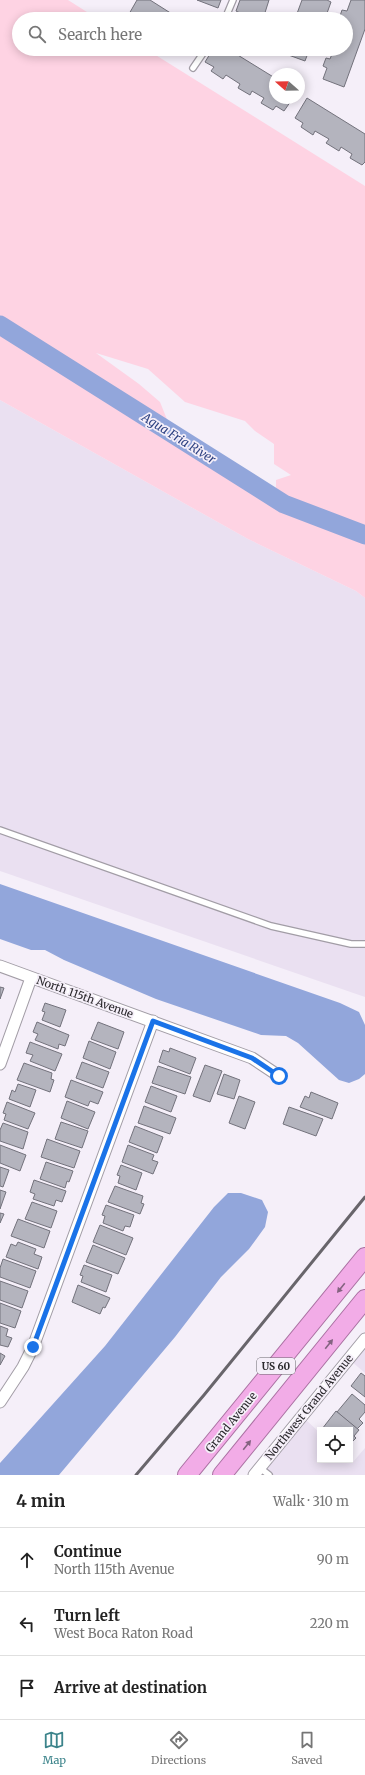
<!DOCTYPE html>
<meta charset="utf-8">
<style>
:root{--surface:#fff;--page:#f6f6f6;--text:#222;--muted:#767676;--line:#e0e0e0;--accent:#3c848b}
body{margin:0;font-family:Merriweather,serif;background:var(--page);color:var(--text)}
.controls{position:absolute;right:12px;bottom:12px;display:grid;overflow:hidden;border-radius:0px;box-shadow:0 2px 10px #0003}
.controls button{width:36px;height:36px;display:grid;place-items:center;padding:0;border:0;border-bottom:1px solid var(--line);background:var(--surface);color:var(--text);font:20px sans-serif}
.compass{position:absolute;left:269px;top:68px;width:36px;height:36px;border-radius:50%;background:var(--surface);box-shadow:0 2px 10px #0003;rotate:290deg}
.stop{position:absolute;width:12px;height:12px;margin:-9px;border:3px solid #1a73e8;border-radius:50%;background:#fff}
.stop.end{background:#1a73e8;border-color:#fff;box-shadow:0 1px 4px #0008}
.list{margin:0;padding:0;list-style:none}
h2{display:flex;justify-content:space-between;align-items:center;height:52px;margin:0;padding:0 16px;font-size:17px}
h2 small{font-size:13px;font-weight:400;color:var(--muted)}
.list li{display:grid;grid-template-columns:26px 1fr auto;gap:12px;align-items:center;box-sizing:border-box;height:64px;padding:0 16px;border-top:1px solid var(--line)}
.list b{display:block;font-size:15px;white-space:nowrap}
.list p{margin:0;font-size:13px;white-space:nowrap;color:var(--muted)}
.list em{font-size:13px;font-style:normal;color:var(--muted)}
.icon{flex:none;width:22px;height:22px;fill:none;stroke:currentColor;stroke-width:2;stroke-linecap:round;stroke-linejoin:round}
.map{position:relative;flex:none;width:365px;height:1475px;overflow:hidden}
.search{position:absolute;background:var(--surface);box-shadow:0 2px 10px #0003;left:12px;right:12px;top:12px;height:44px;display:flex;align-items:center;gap:10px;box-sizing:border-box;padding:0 14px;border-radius:22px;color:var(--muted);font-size:15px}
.sheet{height:244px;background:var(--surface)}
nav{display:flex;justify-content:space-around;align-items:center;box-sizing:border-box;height:56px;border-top:1px solid var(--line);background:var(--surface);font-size:11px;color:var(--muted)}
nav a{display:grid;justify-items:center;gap:2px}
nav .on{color:var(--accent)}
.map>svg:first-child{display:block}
.built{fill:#eae0f1}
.green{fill:#fed3e3;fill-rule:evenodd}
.water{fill:#92a6db}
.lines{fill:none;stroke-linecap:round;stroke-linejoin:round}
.river{stroke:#92a6db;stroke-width:19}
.building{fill:#b4b4be;stroke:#73727c}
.service-casing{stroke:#a29da6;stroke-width:8}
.minor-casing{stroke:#a29da6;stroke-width:13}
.trunk-casing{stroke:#aa71a2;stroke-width:20}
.service{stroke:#fff;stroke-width:5.5}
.minor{stroke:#fff;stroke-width:11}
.trunk{stroke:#f2ace7;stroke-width:18}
.rail{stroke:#68656b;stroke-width:3}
.oneway{fill:#846380}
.route{stroke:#1a73e8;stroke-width:5}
.labels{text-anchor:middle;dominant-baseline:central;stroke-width:3.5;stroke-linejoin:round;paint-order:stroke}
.shield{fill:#f5eff9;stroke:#67646a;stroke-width:1}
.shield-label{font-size:10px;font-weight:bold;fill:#2a282c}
.street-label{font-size:11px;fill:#2a282c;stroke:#f5eff9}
.water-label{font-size:12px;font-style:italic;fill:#2e4282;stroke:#f5eff9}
</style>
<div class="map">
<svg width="365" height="1475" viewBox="0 0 365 1475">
<rect width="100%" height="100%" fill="#f5eff9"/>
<g class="built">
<polygon points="0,400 248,539 356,591 365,598 365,997 0,871"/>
<polygon points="365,1344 365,1373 351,1361"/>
<polygon points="306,1420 320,1433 320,1460 350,1459 353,1462 365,1448 365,1475 260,1475"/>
</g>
<path class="green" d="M0 0H68L98 19H19V49H146L365 186V598L356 591 248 539 0 400ZM96 353 148 369 185 402 245 421 255 431 274 444V464L291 475 276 480V488L282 492 275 504 178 447 160 402 139 384Z"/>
<g class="water">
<polygon points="0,884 340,1003 359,1012 365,1025 365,1074 359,1079 349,1083 339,1080 298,1043 286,1036 261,1035 156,999 64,960 45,950 31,950 0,939"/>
<polygon points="228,1193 241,1193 262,1200 268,1212 265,1227 249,1249 221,1277 175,1337 59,1475 0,1475 0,1463 105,1346 214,1207"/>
</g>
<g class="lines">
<polyline class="river" points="0,325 284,504 365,535"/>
</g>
<g class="building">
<polygon points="137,0 150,0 180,19 137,19 129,14"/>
<polygon points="197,0 221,0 218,8"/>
<polygon points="240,0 269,0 263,19 238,19 240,13 236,11"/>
<polygon points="302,0 327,0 331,2 326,16 322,14 320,19 295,19"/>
<polygon points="351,0 365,0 365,29 344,87 323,79 327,68 323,66 326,58 330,59 332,54 327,52 329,49 346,49 346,19 339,19 342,10 347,11"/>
<polygon points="176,49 199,49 195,55 186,50 184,54"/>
<polygon points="213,49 228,49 275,78 275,98 293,98 284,111 276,106 273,110 261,103 264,98 252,91 250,95 238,88 240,84 226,75 223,79 211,71 214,67 205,62"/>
<polygon points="285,49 315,49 313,54 308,53 305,61 283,53"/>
<polygon points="307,98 365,134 365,162 362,165 350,158 352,154 341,147 339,151 326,143 329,139 315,131 313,135 301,127 303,123 295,118"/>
<polygon points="0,987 4,988 0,999"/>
<polygon points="45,1003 66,1010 60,1027 42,1020 45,1012 42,1011"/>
<polygon points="37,1022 69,1035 65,1046 59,1044 58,1049 35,1040 38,1034 33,1032"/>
<polygon points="98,1022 124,1032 118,1049 91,1039"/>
<polygon points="89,1041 116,1052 110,1069 83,1058"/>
<polygon points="30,1042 62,1054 55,1071 30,1061 33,1055 26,1053"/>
<polygon points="170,1048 196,1058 190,1074 159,1062 163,1050 169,1052"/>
<polygon points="82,1062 109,1072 103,1088 76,1078"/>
<polygon points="24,1063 52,1073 51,1079 54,1080 50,1092 17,1080"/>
<polygon points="205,1065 222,1071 210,1102 193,1096"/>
<polygon points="158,1066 191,1077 185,1094 152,1083"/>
<polygon points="224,1074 240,1080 234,1099 217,1094"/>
<polygon points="71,1080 103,1092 98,1104 90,1101 88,1106 65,1097"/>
<polygon points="18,1084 36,1090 30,1107 9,1099 12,1090 15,1092"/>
<polygon points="151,1086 177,1096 171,1112 145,1102"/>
<polygon points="311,1092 338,1103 332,1119 300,1107 305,1096 309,1098"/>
<polygon points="239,1096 255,1102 245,1129 229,1123"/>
<polygon points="67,1101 95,1112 88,1129 61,1118"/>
<polygon points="7,1102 35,1113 28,1129 4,1120 6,1114 3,1113"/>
<polygon points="144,1106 176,1118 170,1134 138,1123"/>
<polygon points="289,1107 323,1119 316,1136 283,1124"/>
<polygon points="61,1122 88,1131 82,1148 55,1139"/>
<polygon points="3,1123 28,1132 23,1149 0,1141 0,1130"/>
<polygon points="135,1126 163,1137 157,1153 129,1142"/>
<polygon points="47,1139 80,1151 74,1168 41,1157"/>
<polygon points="0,1145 26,1155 20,1171 0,1163"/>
<polygon points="128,1145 154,1155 152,1160 158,1162 153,1174 122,1162"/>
<polygon points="46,1162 73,1171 69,1182 67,1181 65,1188 40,1179"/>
<polygon points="121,1165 142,1173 136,1190 118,1183 120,1176 117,1175"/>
<polygon points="0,1167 9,1170 3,1187 0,1186"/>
<polygon points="34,1180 66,1191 62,1202 56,1200 54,1206 33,1199 35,1194 30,1192"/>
<polygon points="115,1186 143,1196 141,1203 144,1204 140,1214 108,1202"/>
<polygon points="0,1190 6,1192 0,1209"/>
<polygon points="32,1202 57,1211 51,1228 25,1219"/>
<polygon points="106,1205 134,1215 130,1227 125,1226 123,1231 103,1223 105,1216 102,1215"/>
<polygon points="0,1213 4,1214 0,1223"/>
<polygon points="18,1219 50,1231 44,1248 11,1236"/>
<polygon points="100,1225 133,1238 126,1255 93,1242"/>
<polygon points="18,1242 36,1249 34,1254 42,1257 38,1269 6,1257 11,1244 16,1246"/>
<polygon points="93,1245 125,1258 118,1274 86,1262"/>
<polygon points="3,1259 36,1271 30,1288 0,1277 0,1268"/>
<polygon points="84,1265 112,1275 106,1292 81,1282 83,1276 80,1275"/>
<polygon points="0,1281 28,1291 22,1308 0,1300"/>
<polygon points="78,1285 110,1298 105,1308 103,1307 100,1314 72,1302"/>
<polygon points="0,1303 21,1311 15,1328 0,1323"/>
<polygon points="0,1326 8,1329 6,1336 12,1338 8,1347 0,1345"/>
<polygon points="0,1353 5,1356 0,1365"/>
<polygon points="361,1373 365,1376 365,1397 351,1386"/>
<polygon points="352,1394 365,1405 365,1412 359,1419 363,1423 357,1429 337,1412"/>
<polygon points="336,1411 359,1430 354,1436 356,1438 350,1444 350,1430 322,1429"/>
</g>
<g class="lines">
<g class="service-casing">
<g id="service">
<polyline points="225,19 233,0"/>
<polyline points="193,68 206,49"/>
<polyline points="0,830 271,926 351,944 365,944"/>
<polyline points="260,1468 269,1475"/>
</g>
</g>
<g class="minor-casing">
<g id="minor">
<polyline points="0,966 252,1058 279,1076"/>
<polyline points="0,1064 31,978"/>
<polyline points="0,1402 23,1367 33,1347 153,1021"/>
<polyline points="254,1475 365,1339"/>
</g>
</g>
<g class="trunk-casing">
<g id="trunk">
<polyline points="187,1475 365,1257"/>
<polyline points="222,1475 365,1299"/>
</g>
</g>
<use href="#service" class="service"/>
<use href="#minor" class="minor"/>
<use href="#trunk" class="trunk"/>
<polyline class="rail" points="136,1475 204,1395 365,1197"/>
</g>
<defs><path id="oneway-solid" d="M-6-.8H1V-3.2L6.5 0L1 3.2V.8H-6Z"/></defs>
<g class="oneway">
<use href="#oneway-solid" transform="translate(341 1288) rotate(129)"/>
<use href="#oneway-solid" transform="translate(329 1344) rotate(-51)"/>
<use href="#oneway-solid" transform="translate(247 1445) rotate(-51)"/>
</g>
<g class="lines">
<polyline class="route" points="33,1347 153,1021 252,1058 279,1076"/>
</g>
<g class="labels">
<rect class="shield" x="257" y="1358" width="38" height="16" rx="3"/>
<g class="shield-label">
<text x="276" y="1366">US 60</text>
</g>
<g class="street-label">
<text transform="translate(85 997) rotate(20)">North 115th Avenue</text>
<text transform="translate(309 1407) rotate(-51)">Northwest Grand Avenue</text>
<text transform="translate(231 1422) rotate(-51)">Grand Avenue</text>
</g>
<g class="water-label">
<text transform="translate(179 438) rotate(32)">Agua Fria River</text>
</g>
</g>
</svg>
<div class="controls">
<button><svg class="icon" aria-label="locate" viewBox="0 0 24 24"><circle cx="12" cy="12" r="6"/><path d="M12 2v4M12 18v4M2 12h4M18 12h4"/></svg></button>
</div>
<svg class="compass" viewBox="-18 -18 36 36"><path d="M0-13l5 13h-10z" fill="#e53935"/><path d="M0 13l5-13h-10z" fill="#767676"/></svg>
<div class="stop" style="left:279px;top:1076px"></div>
<div class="stop end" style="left:33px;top:1347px"></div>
<div class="search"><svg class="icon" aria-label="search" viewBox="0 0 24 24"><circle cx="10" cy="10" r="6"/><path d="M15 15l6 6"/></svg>Search here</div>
</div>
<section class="sheet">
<h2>4 min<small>Walk · 310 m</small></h2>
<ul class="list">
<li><svg class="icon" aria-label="ahead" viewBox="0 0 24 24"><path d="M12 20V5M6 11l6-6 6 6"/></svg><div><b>Continue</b><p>North 115th Avenue</p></div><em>90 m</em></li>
<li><svg class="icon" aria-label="left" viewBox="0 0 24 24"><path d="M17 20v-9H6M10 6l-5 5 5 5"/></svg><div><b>Turn left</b><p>West Boca Raton Road</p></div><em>220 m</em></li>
<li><svg class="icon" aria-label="arrive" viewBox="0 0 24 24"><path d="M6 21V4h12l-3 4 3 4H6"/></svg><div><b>Arrive at destination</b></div></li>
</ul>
</section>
<nav>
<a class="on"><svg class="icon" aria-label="map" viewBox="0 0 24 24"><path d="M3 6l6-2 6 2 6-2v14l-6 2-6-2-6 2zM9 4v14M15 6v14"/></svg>Map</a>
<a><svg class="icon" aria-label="directions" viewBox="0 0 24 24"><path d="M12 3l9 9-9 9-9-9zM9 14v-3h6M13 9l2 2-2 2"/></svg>Directions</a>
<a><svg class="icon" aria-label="saved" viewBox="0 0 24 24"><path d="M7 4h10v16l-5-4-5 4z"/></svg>Saved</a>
</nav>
